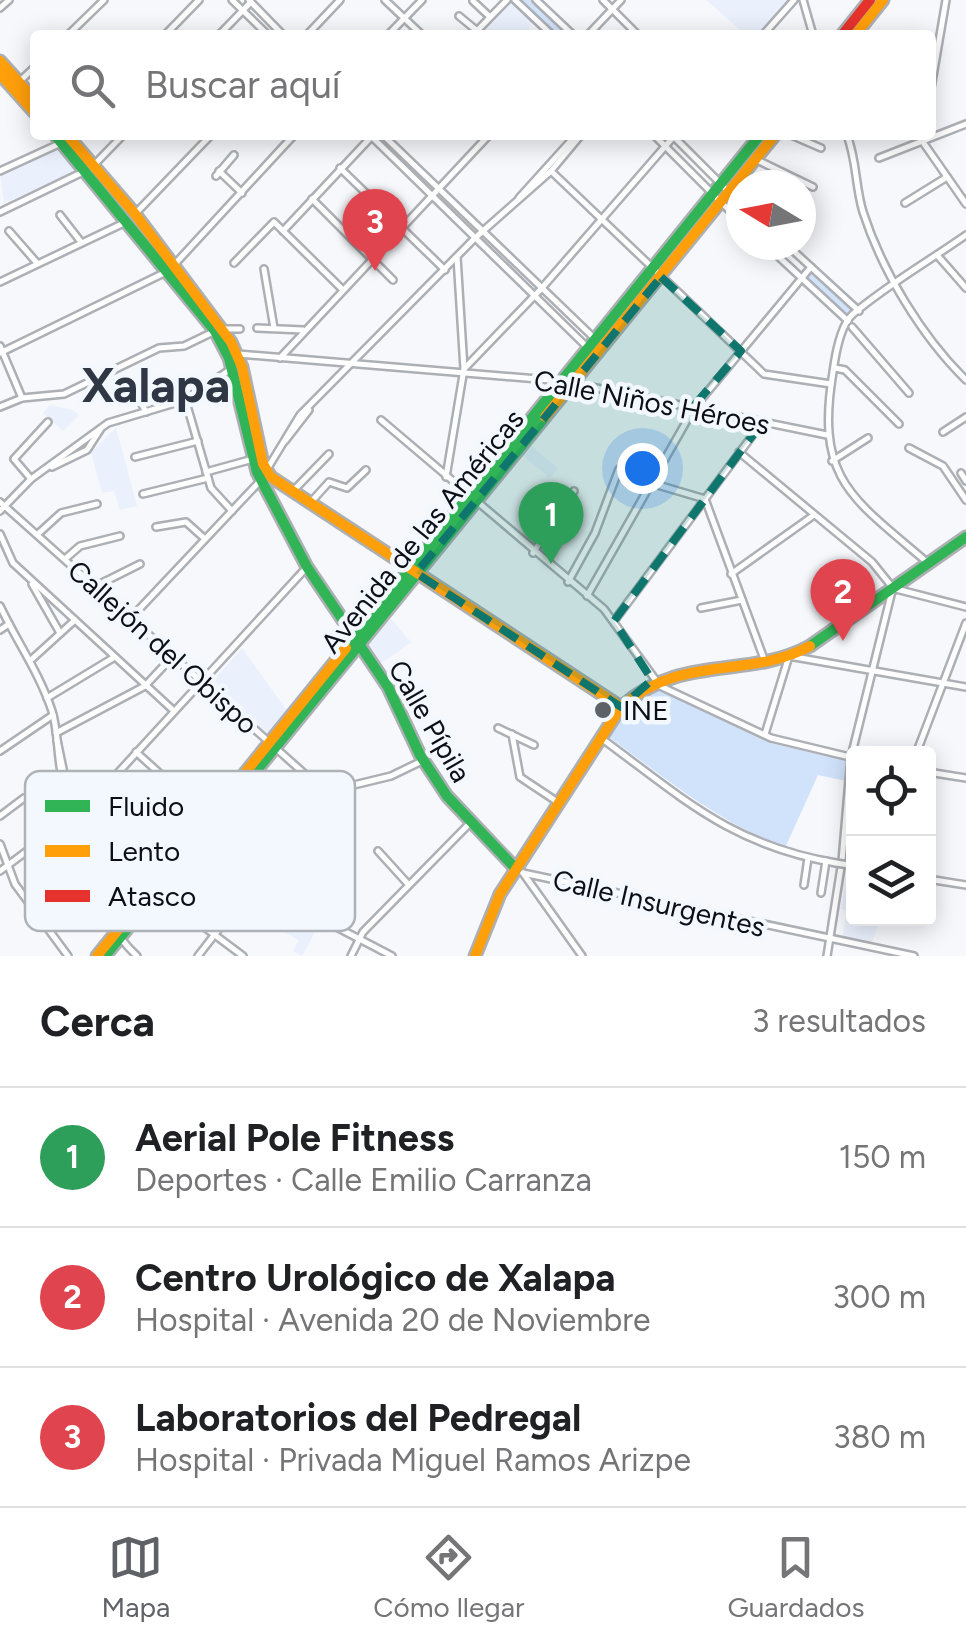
<!DOCTYPE html>
<html lang="es">
<meta charset="utf-8">
<style>
:root{--surface:#fff;--page:#f2f2f2;--text:#202124;--muted:#757577;--line:#e0e0e0;--accent:#5e6166}
body{margin:0;font-family:Figtree,sans-serif;background:var(--page);color:var(--text)}
.controls{position:absolute;right:30px;bottom:30px;display:grid;overflow:hidden;border-radius:10px;box-shadow:0 5px 25px #0003}
.controls button{width:90px;height:90px;display:grid;place-items:center;padding:0;border:0;border-bottom:2px solid var(--line);background:var(--surface);color:var(--text);font:50px sans-serif}
.compass{position:absolute;left:726px;top:170px;width:90px;height:90px;border-radius:50%;background:var(--surface);box-shadow:0 5px 25px #0003;rotate:280deg}
.you{position:absolute;left:642px;top:468px;width:35px;height:35px;margin:-25px;border:8px solid #fff;border-radius:50%;background:#1a73e8;box-shadow:0 0 0 15px #1a73e833}
.badge{display:grid;place-items:center;width:65px;height:65px;border-radius:50%;background:var(--accent);color:#fff;font-size:32px;font-weight:700}
.pin{position:absolute;translate:-50% -82px;filter:drop-shadow(0 2px 5px #0008)}
.pin::after{content:'';position:absolute;top:52px;width:35px;height:30px;background:inherit;clip-path:polygon(0 0,100% 0,50% 100%)}
.list{margin:0;padding:0;list-style:none}
h2{display:flex;justify-content:space-between;align-items:center;height:130px;margin:0;padding:0 40px;font-size:42px}
h2 small{font-size:32px;font-weight:400;color:var(--muted)}
.list li{display:grid;grid-template-columns:65px 1fr auto;gap:30px;align-items:center;box-sizing:border-box;height:140px;padding:0 40px;border-top:2px solid var(--line)}
.list b{display:block;font-size:38px;white-space:nowrap}
.list p{margin:0;font-size:32px;white-space:nowrap;color:var(--muted)}
.list em{font-size:32px;font-style:normal;color:var(--muted)}
.icon{flex:none;width:55px;height:55px;fill:none;stroke:currentColor;stroke-width:2;stroke-linecap:round;stroke-linejoin:round}
.map{position:relative;flex:none;width:966px;height:956px;overflow:hidden}
.search{position:absolute;background:var(--surface);box-shadow:0 5px 25px #0003;left:30px;right:30px;top:30px;height:110px;display:flex;align-items:center;gap:25px;box-sizing:border-box;padding:0 35px;border-radius:10px;color:var(--muted);font-size:38px}
.sheet{height:550px;background:var(--surface)}
nav{display:flex;justify-content:space-around;align-items:center;box-sizing:border-box;height:140px;border-top:2px solid var(--line);background:var(--surface);font-size:28px;color:var(--muted)}
nav a{display:grid;justify-items:center;gap:5px}
nav .on{color:var(--accent)}
.map>svg:first-child{display:block}
.built{fill:#eaf1fd}
.green{fill:#d1e3fb}
.lines{fill:none;stroke-linecap:round;stroke-linejoin:round}
.street-casing{stroke:#acafb3;stroke-width:10}
.fast-casing{stroke:#acafb3;stroke-width:15}
.slow-casing{stroke:#acafb3;stroke-width:15}
.jam-casing{stroke:#acafb3;stroke-width:15}
.street{stroke:#fefefe;stroke-width:5}
.fast{stroke:#30b455;stroke-width:10}
.slow{stroke:#ff9f0a;stroke-width:10}
.jam{stroke:#e5322d;stroke-width:10}
.street-bridge-casing{stroke:#acafb3;stroke-width:10;stroke-linecap:butt}
.street-bridge{stroke:#fefefe;stroke-width:5}
.marked{fill:#0f766e;fill-opacity:0.2;stroke:#0f766e;stroke-width:8;stroke-dasharray:20 12;stroke-linejoin:round}
.poi-dot{fill:#5e6166;stroke:#f3f8fe;stroke-width:4}
.labels{text-anchor:middle;dominant-baseline:central;stroke-width:9;stroke-linejoin:round;paint-order:stroke}
.street-label{font-size:28px;fill:#0c1015;stroke:#f3f8fe}
.poi-label{font-size:28px;fill:#0c1015;stroke:#f3f8fe;text-anchor:start}
.town-label{font-size:48px;font-weight:bold;fill:#2e3743;stroke:#f3f8fe}
.key{fill:#f3f8fe;stroke:#aeb2b8;stroke-width:2.5}
.key-label{font-size:28px;fill:#0c1015}
</style>
<div class="map">
<svg width="966" height="956" viewBox="0 0 966 956">
<rect width="100%" height="100%" fill="#f6f8fb"/>
<g class="built">
<polygon points="706,0 789,0 760,35 746,35"/>
<polygon points="511,3 532,21 526,35 481,35"/>
<polygon points="61,147 81,170 4,203 0,175"/>
<polygon points="50,405 73,410 79,415 63,431 43,413"/>
<polygon points="116,428 137,506 120,510 114,491 102,493 91,452"/>
<polygon points="530,445 558,468 550,478 522,455"/>
<polygon points="391,619 411,642 379,665 366,647"/>
<polygon points="242,648 288,712 269,735 211,683"/>
<polygon points="848,868 853,869 854,918 880,919 872,942 842,937 847,911 841,909"/>
<polygon points="295,907 321,921 302,956 293,951 299,940 281,931"/>
</g>
<g class="green">
<polygon points="519,0 531,0 569,35 557,35"/>
<polygon points="811,271 852,309 847,316 804,278"/>
<path d="M656 687 774 744 848 761 846 781 818 775 785 848C719 822 666 779 609 737L629 709Z"/>
</g>
<g class="lines">
<g class="street-casing">
<g id="street">
<polyline points="232,0 268,35"/>
<polyline points="249,0 283,35"/>
<polyline points="385,0 422,35"/>
<polyline points="515,0 552,35"/>
<polyline points="536,0 573,35"/>
<polyline points="603,0 638,35"/>
<polyline points="803,0 813,35"/>
<polyline points="473,1 489,16"/>
<polyline points="0,8 9,0"/>
<polyline points="459,16 476,30"/>
<polyline points="68,35 104,0"/>
<polyline points="165,35 199,0"/>
<polyline points="219,35 251,2"/>
<polyline points="307,35 340,0"/>
<polyline points="388,35 422,0"/>
<polyline points="473,35 507,0"/>
<polyline points="588,35 621,0"/>
<polyline points="763,35 794,0"/>
<polyline points="19,82 35,67"/>
<polyline points="931,88 946,0"/>
<polyline points="370,135 588,348"/>
<polyline points="383,135 595,339"/>
<polyline points="654,135 741,222"/>
<polyline points="791,135 821,148"/>
<path d="M847 135C857 161 855 186 863 212 882 271 922 337 966 380"/>
<polyline points="918,135 966,204"/>
<polyline points="674,137 741,204"/>
<polyline points="879,158 966,124"/>
<polyline points="755,159 813,187"/>
<polyline points="94,165 123,135"/>
<polyline points="340,168 445,270"/>
<polyline points="0,171 61,143"/>
<polyline points="219,171 242,193"/>
<polyline points="551,171 764,374 831,384"/>
<polyline points="216,176 234,155"/>
<polyline points="519,198 576,135"/>
<polyline points="312,199 393,280"/>
<polyline points="905,203 947,177"/>
<polyline points="0,212 85,171"/>
<polyline points="135,214 211,135"/>
<polyline points="60,215 81,242"/>
<polyline points="9,231 37,263"/>
<polyline points="283,231 373,135"/>
<polyline points="766,245 848,321"/>
<polyline points="787,245 859,311"/>
<polyline points="937,255 966,288"/>
<polyline points="234,263 274,222 342,289"/>
<polyline points="174,265 294,135"/>
<polyline points="264,269 274,328"/>
<polyline points="0,282 128,221"/>
<polyline points="852,327 909,393"/>
<polyline points="257,328 303,330"/>
<polyline points="222,329 240,329"/>
<polyline points="0,346 22,398"/>
<polyline points="0,353 166,272"/>
<polyline points="238,354 562,381 827,435"/>
<polyline points="280,358 489,135"/>
<polyline points="835,368 845,370 899,424"/>
<polyline points="464,369 541,289 675,135"/>
<polyline points="138,397 146,412"/>
<polyline points="186,402 211,488 232,511"/>
<polyline points="0,407 22,398 64,394 159,348 184,346 215,331"/>
<polyline points="381,420 604,609 660,686 771,738 854,758"/>
<polyline points="943,432 966,417"/>
<polyline points="285,441 309,410"/>
<polyline points="909,448 943,466 966,500"/>
<polyline points="739,452 872,562 893,588"/>
<polyline points="135,457 198,441"/>
<polyline points="832,461 868,438"/>
<polyline points="52,467 87,450 100,430"/>
<polyline points="266,471 300,415 475,238 551,171 581,135"/>
<polyline points="206,472 253,459"/>
<polyline points="961,473 966,481"/>
<polyline points="446,477 464,369 457,257"/>
<polyline points="31,479 14,459 48,422"/>
<polyline points="651,483 705,499 764,659"/>
<polyline points="293,491 329,454"/>
<polyline points="143,494 208,478"/>
<polyline points="0,502 325,792"/>
<polyline points="311,502 329,482 347,488 366,470"/>
<polyline points="0,511 31,479 108,423 185,400 231,369"/>
<polyline points="156,527 186,522 205,539"/>
<polyline points="39,533 61,513 97,504"/>
<polyline points="0,534 13,563 174,711"/>
<polyline points="533,553 574,491"/>
<polyline points="65,559 80,546 120,536"/>
<path d="M928 563C852 498 815 480 833 372 835 357 840 325 853 314 887 285 929 261 966 235"/>
<polyline points="731,574 814,515"/>
<polyline points="568,582 595,533 619,469"/>
<polyline points="32,584 60,633"/>
<polyline points="94,587 140,564"/>
<polyline points="896,589 966,607"/>
<polyline points="587,596 694,408 811,267"/>
<path d="M0 606C17 642 39 672 52 711 58 730 57 752 61 772 72 830 92 915 137 956"/>
<polyline points="701,608 742,600"/>
<polyline points="129,620 261,480"/>
<polyline points="614,621 761,424"/>
<polyline points="0,630 9,624"/>
<polyline points="32,659 75,620"/>
<polyline points="47,698 113,658"/>
<polyline points="498,728 534,745"/>
<polyline points="56,733 145,686 173,656"/>
<polyline points="512,734 520,777 559,803"/>
<polyline points="765,734 789,656 966,687"/>
<path d="M601 738C684 799 731 845 836 863"/>
<polyline points="57,740 66,783"/>
<polyline points="0,751 53,715"/>
<polyline points="136,752 208,817"/>
<polyline points="916,754 966,623"/>
<polyline points="928,772 966,778"/>
<polyline points="66,786 392,956"/>
<polyline points="325,792 391,776 422,761"/>
<polyline points="94,799 307,567"/>
<polyline points="0,816 24,798"/>
<polyline points="304,816 322,791"/>
<polyline points="287,841 330,921"/>
<polyline points="0,844 15,884 68,956"/>
<polyline points="378,851 408,884"/>
<polyline points="116,861 243,956"/>
<polyline points="0,871 73,817"/>
<polyline points="523,873 914,956"/>
<polyline points="523,873 582,956"/>
<polyline points="928,879 966,885"/>
<polyline points="804,885 808,858"/>
<polyline points="821,893 826,861"/>
<polyline points="198,956 325,792"/>
<polyline points="351,956 363,932 469,824"/>
<polyline points="827,956 842,861 851,757 892,591"/>
</g>
</g>
<g class="fast-casing">
<g id="fast">
<polyline points="55,135 215,331 229,358 257,472 307,567 388,687 420,755 447,796 516,869"/>
<polyline points="810,646 966,537"/>
<polyline points="346,648 760,135"/>
<polyline points="105,956 545,417"/>
</g>
</g>
<g class="slow-casing">
<g id="slow">
<polyline points="855,35 883,0"/>
<polyline points="0,61 35,100"/>
<polyline points="0,74 35,113"/>
<polyline points="67,135 135,214 231,342 242,367 263,464 271,477 621,707"/>
<polyline points="545,417 775,135"/>
<polyline points="97,956 346,648"/>
<path d="M475 956 500 894 621 707C682 653 747 680 810 646"/>
</g>
</g>
<g class="jam-casing">
<polyline id="jam" points="842,35 870,0"/>
</g>
<use href="#street" class="street"/>
<use href="#fast" class="fast"/>
<use href="#slow" class="slow"/>
<use href="#jam" class="jam"/>
<g class="street-bridge-casing">
<polyline id="street-bridge" points="836,863 849,865"/>
</g>
<use href="#street-bridge" class="street-bridge"/>
</g>
<path class="marked" d="M661 277 741 351 692 408 761 424 614 621 652 680 621 707 416 573Z"/>
<circle class="poi-dot" cx="603" cy="710" r="10"/>
<g class="labels">
<g class="street-label">
<text transform="translate(652 402) rotate(11)">Calle Niños Héroes</text>
<text transform="translate(422 531) rotate(-51)">Avenida de las Américas</text>
<text transform="translate(163 647) rotate(42)">Callejón del Obispo</text>
<text transform="translate(430 721) rotate(60)">Calle Pípila</text>
<text transform="translate(659 903) rotate(13)">Calle Insurgentes</text>
</g>
<g class="poi-label">
<text x="623" y="710">INE</text>
</g>
<g class="town-label">
<text x="156" y="385">Xalapa</text>
</g>
</g>
<rect x="25" y="771" width="330" height="160" rx="15" class="key"/>
<rect x="45" y="800" width="45" height="12" fill="#30b455"/>
<rect x="45" y="845" width="45" height="12" fill="#ff9f0a"/>
<rect x="45" y="890" width="45" height="12" fill="#e5322d"/>
<g class="key-label">
<text x="108" y="816">Fluido</text>
<text x="108" y="861">Lento</text>
<text x="108" y="906">Atasco</text>
</g>
</svg>
<div class="controls">
<button><svg class="icon" aria-label="locate" viewBox="0 0 24 24"><circle cx="12" cy="12" r="6"/><path d="M12 2v4M12 18v4M2 12h4M18 12h4"/></svg></button>
<button><svg class="icon" aria-label="layers" viewBox="0 0 24 24"><path d="M12 4l9 5-9 5-9-5zM3 14l9 5 9-5"/></svg></button>
</div>
<svg class="compass" viewBox="-18 -18 36 36"><path d="M0-13l5 13h-10z" fill="#e53935"/><path d="M0 13l5-13h-10z" fill="#757577"/></svg>
<div class="you"></div>
<div class="pin badge" style="left:551px;top:564px;background:#2e9e5b">1</div>
<div class="pin badge" style="left:843px;top:641px;background:#e0444e">2</div>
<div class="pin badge" style="left:375px;top:271px;background:#e0444e">3</div>
<div class="search"><svg class="icon" aria-label="search" viewBox="0 0 24 24"><circle cx="10" cy="10" r="6"/><path d="M15 15l6 6"/></svg>Buscar aquí</div>
</div>
<section class="sheet">
<h2>Cerca<small>3 resultados</small></h2>
<ul class="list">
<li><span class="badge" style="background:#2e9e5b">1</span><div><b>Aerial Pole Fitness</b><p>Deportes · Calle Emilio Carranza</p></div><em>150 m</em></li>
<li><span class="badge" style="background:#e0444e">2</span><div><b>Centro Urológico de Xalapa</b><p>Hospital · Avenida 20 de Noviembre</p></div><em>300 m</em></li>
<li><span class="badge" style="background:#e0444e">3</span><div><b>Laboratorios del Pedregal</b><p>Hospital · Privada Miguel Ramos Arizpe</p></div><em>380 m</em></li>
</ul>
</section>
<nav>
<a class="on"><svg class="icon" aria-label="map" viewBox="0 0 24 24"><path d="M3 6l6-2 6 2 6-2v14l-6 2-6-2-6 2zM9 4v14M15 6v14"/></svg>Mapa</a>
<a><svg class="icon" aria-label="directions" viewBox="0 0 24 24"><path d="M12 3l9 9-9 9-9-9zM9 14v-3h6M13 9l2 2-2 2"/></svg>Cómo llegar</a>
<a><svg class="icon" aria-label="saved" viewBox="0 0 24 24"><path d="M7 4h10v16l-5-4-5 4z"/></svg>Guardados</a>
</nav>
